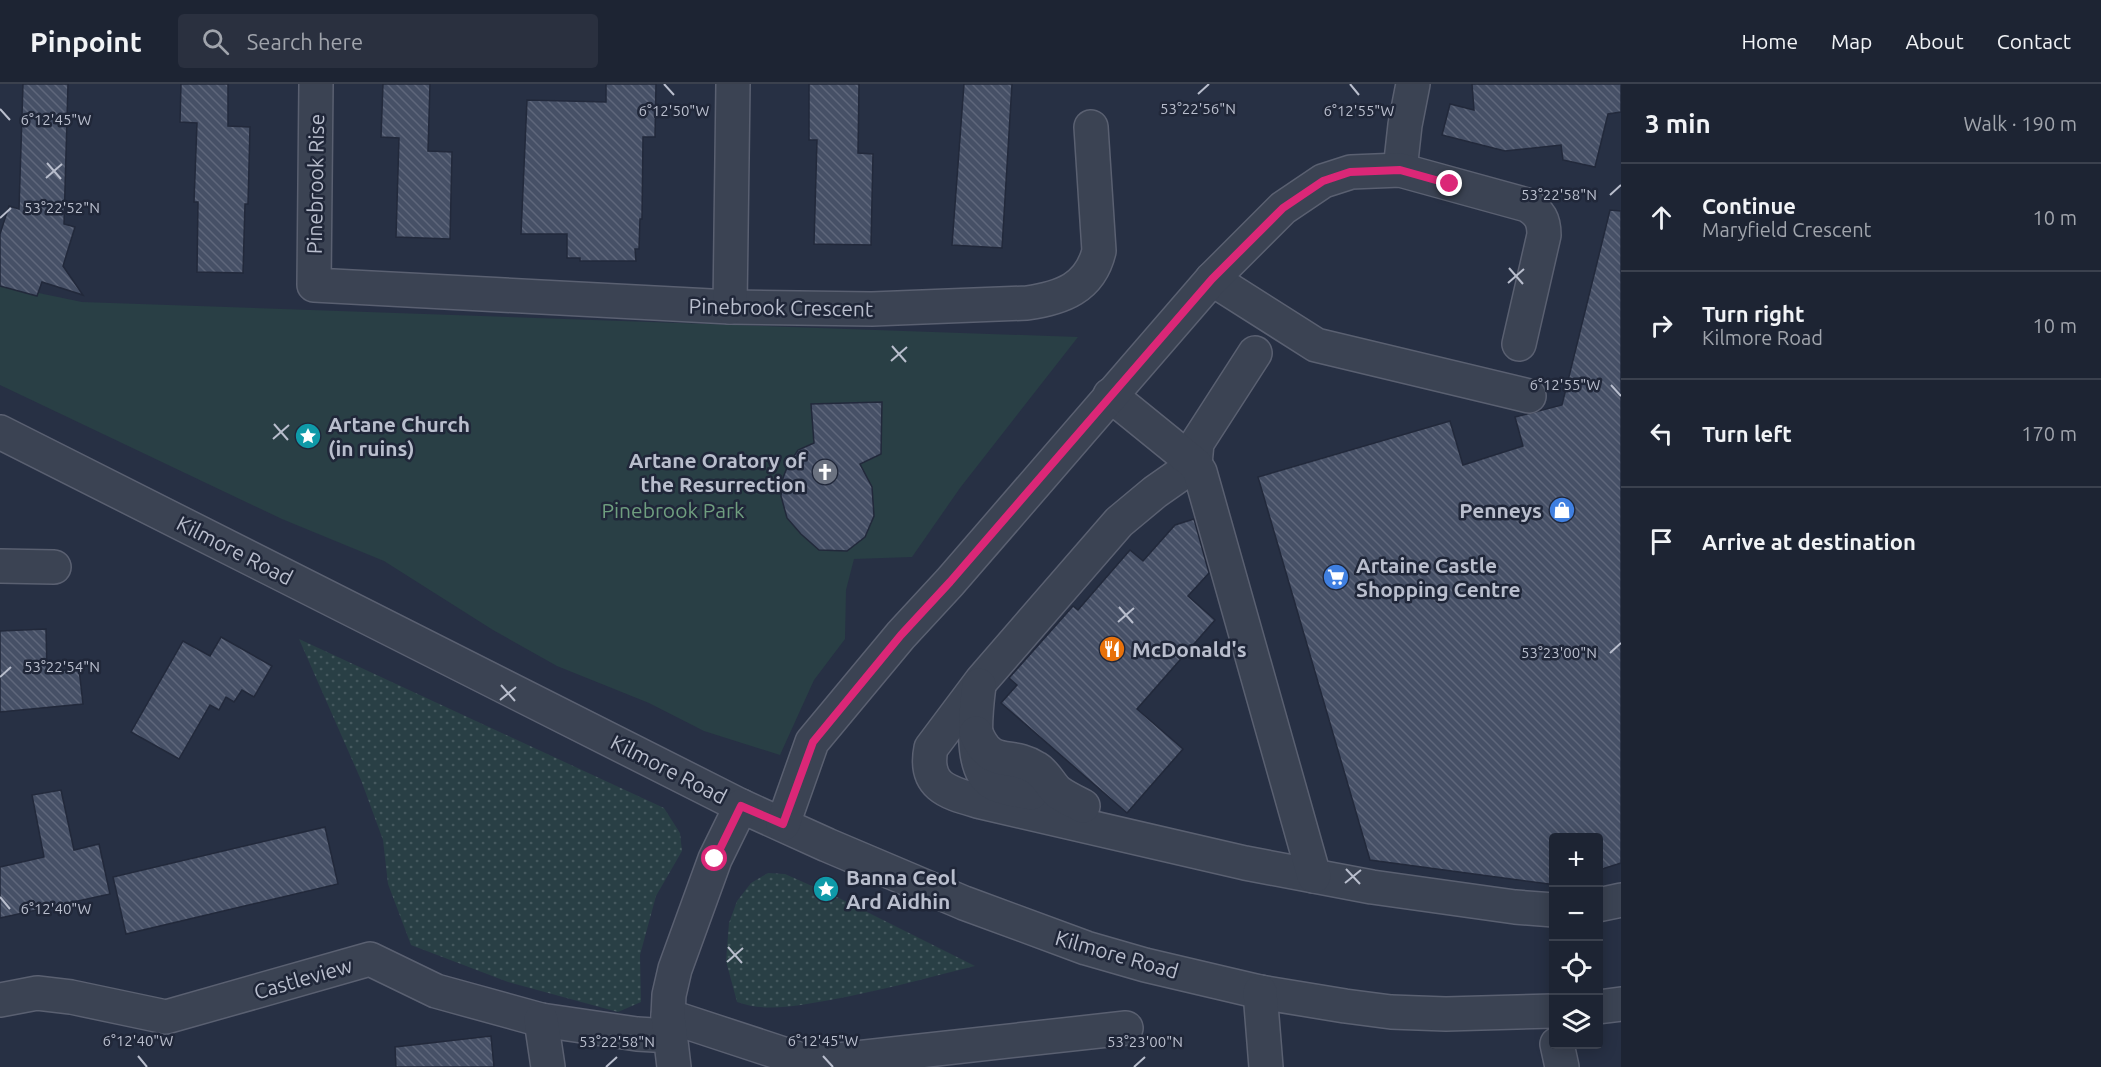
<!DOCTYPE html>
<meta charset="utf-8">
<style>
:root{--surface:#1d2433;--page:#2a303f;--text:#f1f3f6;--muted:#a0a4ac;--line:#3b414e}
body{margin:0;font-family:Ubuntu,sans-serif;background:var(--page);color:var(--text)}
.controls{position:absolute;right:18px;bottom:18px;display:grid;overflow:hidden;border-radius:6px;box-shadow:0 3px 15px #0003}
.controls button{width:54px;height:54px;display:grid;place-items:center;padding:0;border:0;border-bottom:2px solid var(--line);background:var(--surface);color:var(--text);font:30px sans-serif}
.stop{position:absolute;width:18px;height:18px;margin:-14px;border:4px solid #db2777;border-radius:50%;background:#fff}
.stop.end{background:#db2777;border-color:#fff;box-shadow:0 2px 6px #0008}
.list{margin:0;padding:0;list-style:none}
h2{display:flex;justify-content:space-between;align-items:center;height:78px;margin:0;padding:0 24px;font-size:26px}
h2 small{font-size:20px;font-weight:400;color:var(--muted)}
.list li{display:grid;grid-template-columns:39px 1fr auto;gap:18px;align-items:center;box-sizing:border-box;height:108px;padding:0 24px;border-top:2px solid var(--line)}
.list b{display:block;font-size:22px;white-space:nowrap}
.list p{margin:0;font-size:20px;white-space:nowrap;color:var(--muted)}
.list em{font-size:20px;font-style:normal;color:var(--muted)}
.icon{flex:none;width:33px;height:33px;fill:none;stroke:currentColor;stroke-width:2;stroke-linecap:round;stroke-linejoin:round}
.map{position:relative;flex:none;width:1621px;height:983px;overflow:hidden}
header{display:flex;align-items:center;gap:36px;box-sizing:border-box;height:84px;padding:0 30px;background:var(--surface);border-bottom:2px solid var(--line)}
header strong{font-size:28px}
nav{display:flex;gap:33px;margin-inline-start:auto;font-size:21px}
.search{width:420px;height:54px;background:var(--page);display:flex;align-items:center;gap:15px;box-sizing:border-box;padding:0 21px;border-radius:6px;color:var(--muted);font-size:22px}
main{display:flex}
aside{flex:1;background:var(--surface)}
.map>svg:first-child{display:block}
.grass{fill:url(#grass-dots)}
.park{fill:#293f45}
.building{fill:url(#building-back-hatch);stroke:#22293b;stroke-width:1.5}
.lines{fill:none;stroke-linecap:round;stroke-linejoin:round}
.minor-casing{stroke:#5a6071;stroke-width:36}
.minor{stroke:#3b4353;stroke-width:33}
.route{stroke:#db2777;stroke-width:8}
.ticks{fill:none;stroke:#b9becd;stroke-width:2}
.labels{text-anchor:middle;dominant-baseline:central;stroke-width:5;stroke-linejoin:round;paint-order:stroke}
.street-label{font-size:21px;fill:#b9becd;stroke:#202739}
.poi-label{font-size:21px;font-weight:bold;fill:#b9becd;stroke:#202739;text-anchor:start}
.park-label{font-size:21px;fill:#6f9e7f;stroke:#202739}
.ticks-label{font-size:15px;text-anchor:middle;fill:#b9becd;stroke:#202739;stroke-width:5;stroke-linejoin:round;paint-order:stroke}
</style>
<header>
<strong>Pinpoint</strong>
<div class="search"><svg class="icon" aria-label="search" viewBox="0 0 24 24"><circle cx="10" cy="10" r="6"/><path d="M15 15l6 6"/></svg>Search here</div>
<nav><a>Home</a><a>Map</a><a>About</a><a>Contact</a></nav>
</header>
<main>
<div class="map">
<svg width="1621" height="983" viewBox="0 0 1621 983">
<defs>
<pattern id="grass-dots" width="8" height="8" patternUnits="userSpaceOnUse" patternTransform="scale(1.5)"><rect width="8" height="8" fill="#293f45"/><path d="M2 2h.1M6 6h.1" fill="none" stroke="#46595f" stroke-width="1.8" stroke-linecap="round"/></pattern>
<pattern id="building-back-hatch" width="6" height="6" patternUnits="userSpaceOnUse" patternTransform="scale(1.5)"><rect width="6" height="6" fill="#465066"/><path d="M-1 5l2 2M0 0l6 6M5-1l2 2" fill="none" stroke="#5f677b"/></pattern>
</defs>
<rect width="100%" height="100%" fill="#273044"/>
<g class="grass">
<polygon points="299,555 664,724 680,749 682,767 656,812 640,871 641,918 618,928 508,898 411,861 388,800 383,756 361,696"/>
<path d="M768 789 785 790 837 813 975 882C927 894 879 907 830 916 800 921 767 929 737 918L726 877 729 839 737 817 751 799Z"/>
</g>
<polygon class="park" points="0,201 82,218 1078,253 960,404 912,473 854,475 846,506 845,555 814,596 780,671 704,647 649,619 557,582 493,546 384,477 282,435 0,301"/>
<g class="building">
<polygon points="23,0 68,0 64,140 75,143 63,182 83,211 42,198 37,212 0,202 0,150 9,122 19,125"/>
<polygon points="181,0 228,0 228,42 250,43 248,120 245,120 243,189 197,188 198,118 194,118 197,39 180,38"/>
<polygon points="383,0 430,0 428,67 452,68 450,155 396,153 399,54 381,53"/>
<polygon points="606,0 656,0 655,53 643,53 642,135 640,135 639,165 635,165 636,177 580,177 580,174 567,174 567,150 521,150 527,16 606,18"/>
<polygon points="809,0 859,0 858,69 873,70 871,161 814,160 817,56 809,56"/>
<polygon points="964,0 1012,0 1002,164 952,161"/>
<polygon points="1472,0 1621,0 1621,28 1608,30 1595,83 1563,76 1561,61 1505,67 1442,51 1450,20 1474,26"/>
<polygon points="1610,126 1621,127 1621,779 1599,786 1599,753 1554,753 1554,799 1549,800 1370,776 1258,393 1450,337 1463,381 1523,362 1515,333 1562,321"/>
<polygon points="882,318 881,370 860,380 872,403 874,432 865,453 847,467 819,466 801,450 787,434 781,412 783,394 788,381 798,366 814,359 811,320"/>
<polygon points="1194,435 1209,489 1188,512 1215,536 1137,625 1183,665 1127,729 1001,619 1017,601 1009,594 1073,522 1078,526 1130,466 1143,477 1175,441"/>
<polygon points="46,545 47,588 79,585 83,620 0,628 0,547"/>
<polygon points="221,553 272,582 254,613 242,606 234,618 226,613 219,626 210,621 179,675 131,648 183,557 210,572"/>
<polygon points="61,706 74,766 99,760 110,810 0,834 0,783 44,773 32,711"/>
<polygon points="325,743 338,800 126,850 113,793"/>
<polygon points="491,952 494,983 396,983 395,963"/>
</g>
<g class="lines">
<g class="minor-casing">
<g id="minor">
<path d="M316 0 314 201 730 223 872 225 1027 219C1062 214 1090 204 1099 167L1091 43"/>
<polyline points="1400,86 1405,41 1413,0"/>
<polyline points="1212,195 1316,261 1529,312"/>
<polyline points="730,223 733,0"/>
<path d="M1255 269 1197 359 1195 380 1155 408 1119 438 982 596 931 664C923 704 950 709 981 718L1245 779 1372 803 1515 823 1554 826"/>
<polyline points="1110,311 1195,380 1200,388 1314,792"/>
<polyline points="0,348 741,722 827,761 964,819 1086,864 1145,881 1260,908 1345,922 1391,928 1446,930 1554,927"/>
<polyline points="0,482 54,483"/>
<path d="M979 601C976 624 969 684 991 698 1001 705 1019 706 1031 709"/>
<path d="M976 649C991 686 1010 667 1036 684 1046 690 1050 701 1058 708 1066 714 1075 718 1083 722"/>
<path d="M783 740 812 658 901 551 950 498 1212 195 1283 124 1323 97 1351 88 1400 86 1527 121C1540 129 1544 136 1544 151L1519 260"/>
<polyline points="1598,821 1621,816"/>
<polyline points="1260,908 1266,983"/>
<polyline points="0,916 37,909 71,913 166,933 370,875 436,907 541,936 637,950 671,952"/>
<polyline points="1598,923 1621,920"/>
<polyline points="668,932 811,979 1126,944"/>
<polyline points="541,936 548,983"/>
<polyline points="1557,960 1562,983"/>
<polyline points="674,983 668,932 669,911 675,885 715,775 741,722"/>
</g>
</g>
<use href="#minor" class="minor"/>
</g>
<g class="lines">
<polyline class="route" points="715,775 741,722 783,740 813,658 901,551 950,498 1212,195 1283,124 1323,97 1350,88 1400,86 1450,100"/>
</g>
<path class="ticks" d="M664 0 674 11M1350 0 1359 11M1198 10 1209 0M0 25 10 36M47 79 61 95M46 94 62 80M1610 111 1621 101M0 134 11 124M1509 184 1523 200M1508 199 1524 185M892 262 906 278M891 277 907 263M1611 301 1621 312M274 340 288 356M273 355 289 341M1119 523 1133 539M1118 538 1134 524M1610 569 1621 559M0 593 11 583M501 601 515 617M500 616 516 603M1346 785 1360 800M1345 799 1361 786M0 813 10 825M728 863 742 879M727 878 743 864M138 972 147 983M823 972 833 983M606 983 617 973M1134 983 1145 973"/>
<defs>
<g id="sight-disc" transform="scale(1.35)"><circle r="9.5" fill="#0f9aa8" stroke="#202739"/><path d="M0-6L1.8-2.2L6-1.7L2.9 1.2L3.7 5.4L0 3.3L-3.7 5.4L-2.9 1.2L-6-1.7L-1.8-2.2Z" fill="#fff"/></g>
<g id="church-disc" transform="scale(1.35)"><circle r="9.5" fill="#6b7280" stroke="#202739"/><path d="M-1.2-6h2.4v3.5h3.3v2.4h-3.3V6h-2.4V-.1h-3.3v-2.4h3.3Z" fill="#fff"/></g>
<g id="shop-disc" transform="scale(1.35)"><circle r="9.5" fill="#3f7fe0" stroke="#202739"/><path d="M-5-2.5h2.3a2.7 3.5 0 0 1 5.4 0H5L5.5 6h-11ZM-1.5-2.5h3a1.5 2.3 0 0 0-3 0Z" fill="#fff"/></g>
<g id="supermarket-disc" transform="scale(1.35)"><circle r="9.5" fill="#3f7fe0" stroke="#202739"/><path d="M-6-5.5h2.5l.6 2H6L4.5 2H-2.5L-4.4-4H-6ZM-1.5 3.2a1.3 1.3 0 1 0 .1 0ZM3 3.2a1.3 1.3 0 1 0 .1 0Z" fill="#fff"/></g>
<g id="restaurant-disc" transform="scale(1.35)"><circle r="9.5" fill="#e8710a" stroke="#202739"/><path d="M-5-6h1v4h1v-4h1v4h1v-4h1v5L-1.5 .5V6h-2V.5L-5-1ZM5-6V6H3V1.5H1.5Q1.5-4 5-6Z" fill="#fff"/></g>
</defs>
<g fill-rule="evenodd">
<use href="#sight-disc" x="308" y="352"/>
<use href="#church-disc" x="825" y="388"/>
<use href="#shop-disc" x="1562" y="426"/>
<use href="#supermarket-disc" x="1336" y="493"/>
<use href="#restaurant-disc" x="1112" y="565"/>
<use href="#sight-disc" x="826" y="805"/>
</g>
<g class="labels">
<g class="street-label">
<text transform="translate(315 100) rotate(-89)">Pinebrook Rise</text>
<text transform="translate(781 223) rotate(1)">Pinebrook Crescent</text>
<text transform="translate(235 466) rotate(27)">Kilmore Road</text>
<text transform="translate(669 685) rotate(27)">Kilmore Road</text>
<text transform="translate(1117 870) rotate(16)">Kilmore Road</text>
<text transform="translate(303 894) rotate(-16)">Castleview</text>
</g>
<g class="poi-label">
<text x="328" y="340">Artane Church<tspan x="328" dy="24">(in ruins)</tspan></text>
<text x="806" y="376" text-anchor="end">Artane Oratory of<tspan x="806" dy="24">the Resurrection</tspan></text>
<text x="1542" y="426" text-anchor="end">Penneys</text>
<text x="1356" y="481">Artaine Castle<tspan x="1356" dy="24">Shopping Centre</tspan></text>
<text x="1132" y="565">McDonald's</text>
<text x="846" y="793">Banna Ceol<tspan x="846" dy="24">Ard Aidhin</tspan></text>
</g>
<g class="park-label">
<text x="673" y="426">Pinebrook Park</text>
</g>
</g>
<g class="ticks-label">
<text x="1198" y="30">53°22'56"N</text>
<text x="674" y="32">6°12'50"W</text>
<text x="1359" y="32">6°12'55"W</text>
<text x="56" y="41">6°12'45"W</text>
<text x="1559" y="116">53°22'58"N</text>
<text x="62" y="129">53°22'52"N</text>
<text x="1565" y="306">6°12'55"W</text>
<text x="1559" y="574">53°23'00"N</text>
<text x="62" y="588">53°22'54"N</text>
<text x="56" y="830">6°12'40"W</text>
<text x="138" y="962">6°12'40"W</text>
<text x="823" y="962">6°12'45"W</text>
<text x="617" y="963">53°22'58"N</text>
<text x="1145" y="963">53°23'00"N</text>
</g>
</svg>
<div class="controls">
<button>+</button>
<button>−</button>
<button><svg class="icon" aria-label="locate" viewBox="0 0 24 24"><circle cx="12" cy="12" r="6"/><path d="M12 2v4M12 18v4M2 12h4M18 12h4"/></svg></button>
<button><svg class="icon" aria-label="layers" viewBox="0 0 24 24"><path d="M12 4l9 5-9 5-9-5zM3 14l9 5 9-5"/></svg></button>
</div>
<div class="stop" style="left:715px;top:775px"></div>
<div class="stop end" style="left:1450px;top:100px"></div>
</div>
<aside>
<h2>3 min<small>Walk · 190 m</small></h2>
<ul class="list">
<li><svg class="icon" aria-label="ahead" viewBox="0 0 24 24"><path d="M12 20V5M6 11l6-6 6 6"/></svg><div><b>Continue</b><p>Maryfield Crescent</p></div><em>10 m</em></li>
<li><svg class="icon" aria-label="right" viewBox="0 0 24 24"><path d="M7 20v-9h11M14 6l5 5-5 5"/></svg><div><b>Turn right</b><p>Kilmore Road</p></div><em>10 m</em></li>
<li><svg class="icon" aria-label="left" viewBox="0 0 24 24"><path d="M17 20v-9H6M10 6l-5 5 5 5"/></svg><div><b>Turn left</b></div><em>170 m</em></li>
<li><svg class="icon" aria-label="arrive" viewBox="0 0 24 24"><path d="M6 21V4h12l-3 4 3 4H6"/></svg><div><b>Arrive at destination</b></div></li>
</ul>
</aside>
</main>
